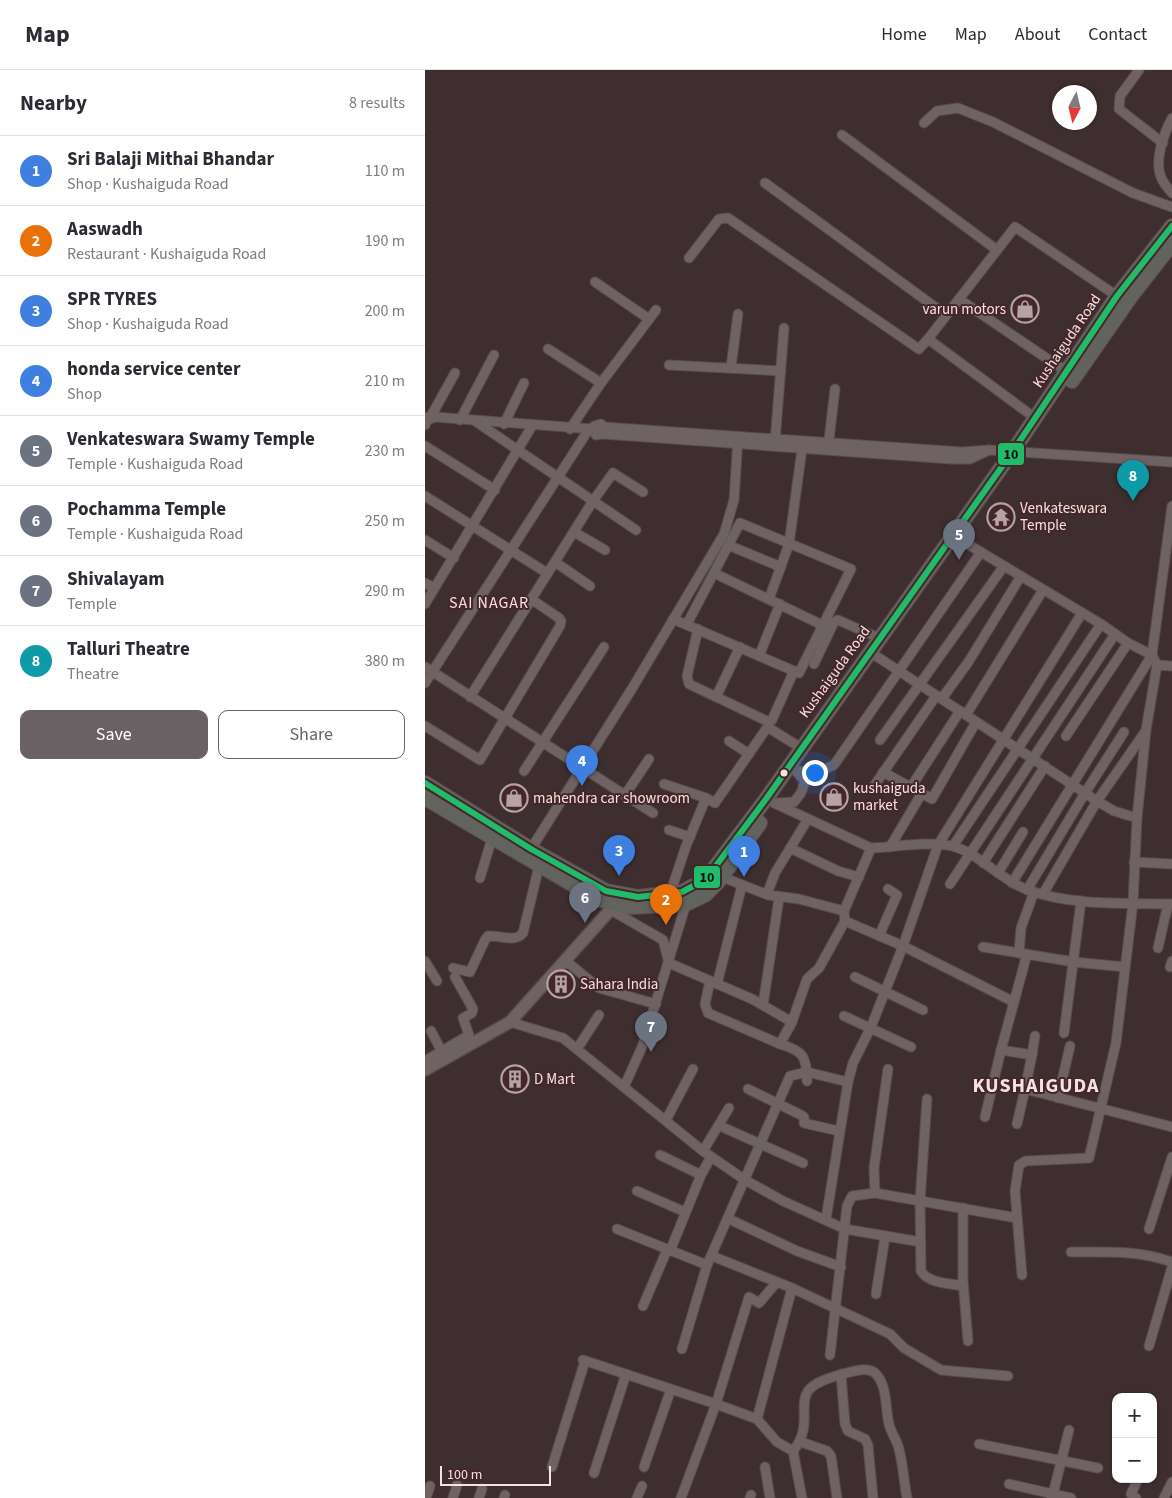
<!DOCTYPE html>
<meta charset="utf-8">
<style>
:root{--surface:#fff;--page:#f2f2f3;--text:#2b2b33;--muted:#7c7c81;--line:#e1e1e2;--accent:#6a6165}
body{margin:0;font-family:"Source Sans 3",sans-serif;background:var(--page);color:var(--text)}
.controls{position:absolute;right:15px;bottom:15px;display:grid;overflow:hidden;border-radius:10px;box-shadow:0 1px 4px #0004}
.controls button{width:45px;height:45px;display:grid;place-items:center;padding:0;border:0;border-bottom:1px solid var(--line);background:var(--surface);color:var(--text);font:25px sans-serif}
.compass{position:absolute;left:627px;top:15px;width:45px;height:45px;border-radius:50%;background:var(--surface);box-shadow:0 1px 4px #0004;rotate:187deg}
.scale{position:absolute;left:15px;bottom:12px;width:111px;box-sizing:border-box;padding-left:5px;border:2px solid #f7e2e2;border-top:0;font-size:14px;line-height:18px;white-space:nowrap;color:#f7e2e2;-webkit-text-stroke:4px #452729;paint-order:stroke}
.you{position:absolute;left:389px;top:702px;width:18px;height:18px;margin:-12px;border:4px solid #fff;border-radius:50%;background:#1a73e8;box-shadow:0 0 0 8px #1a73e833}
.badge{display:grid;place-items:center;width:32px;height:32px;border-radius:50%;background:var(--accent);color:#fff;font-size:16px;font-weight:700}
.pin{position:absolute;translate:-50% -41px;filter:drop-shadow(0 1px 2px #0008)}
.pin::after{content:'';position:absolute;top:26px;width:18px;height:15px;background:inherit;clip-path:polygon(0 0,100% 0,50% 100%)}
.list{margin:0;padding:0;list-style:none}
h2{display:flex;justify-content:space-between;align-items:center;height:65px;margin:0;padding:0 20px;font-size:21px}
h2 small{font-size:16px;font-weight:400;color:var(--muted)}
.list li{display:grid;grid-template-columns:32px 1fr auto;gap:15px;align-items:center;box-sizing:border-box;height:70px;padding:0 20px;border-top:1px solid var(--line)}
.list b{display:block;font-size:19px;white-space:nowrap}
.list p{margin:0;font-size:16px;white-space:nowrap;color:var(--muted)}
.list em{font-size:16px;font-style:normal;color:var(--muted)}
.actions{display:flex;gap:10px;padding:15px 20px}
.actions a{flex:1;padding:11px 0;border:1px solid var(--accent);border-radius:10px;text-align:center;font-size:18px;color:var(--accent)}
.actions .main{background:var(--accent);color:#fff}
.map{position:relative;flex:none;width:747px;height:1428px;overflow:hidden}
header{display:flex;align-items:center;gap:30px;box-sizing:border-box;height:70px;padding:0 25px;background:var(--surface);border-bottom:1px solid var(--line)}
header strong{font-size:24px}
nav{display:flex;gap:28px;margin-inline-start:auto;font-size:18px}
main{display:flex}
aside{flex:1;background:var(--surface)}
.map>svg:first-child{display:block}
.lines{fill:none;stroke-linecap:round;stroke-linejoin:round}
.minor-casing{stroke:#5a4c4c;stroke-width:11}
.tertiary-casing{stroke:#5a4c4c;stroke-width:14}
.primary-casing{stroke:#5a4c4c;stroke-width:16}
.minor{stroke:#6f6262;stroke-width:9}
.tertiary{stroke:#6f6262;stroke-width:11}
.primary{stroke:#63635d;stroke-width:14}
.bus-1-casing{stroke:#452729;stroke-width:10}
.bus-1{stroke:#20bc6c;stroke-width:6}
.bus-dot{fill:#f7e2e2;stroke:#452729;stroke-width:2}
.labels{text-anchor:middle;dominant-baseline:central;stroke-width:4;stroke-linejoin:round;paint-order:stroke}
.poi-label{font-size:15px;fill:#f7e2e2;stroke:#452729;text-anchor:start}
.street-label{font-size:15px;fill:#f7e2e2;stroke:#452729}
.neighbourhood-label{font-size:16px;letter-spacing:1px;fill:#f7e2e2;stroke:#452729}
.district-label{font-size:20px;font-weight:bold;letter-spacing:1px;fill:#f7e2e2;stroke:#452729}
.line-badge{stroke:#452729;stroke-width:2}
.pale-badge-label{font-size:14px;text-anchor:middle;font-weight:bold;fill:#111}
</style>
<header>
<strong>Map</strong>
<nav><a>Home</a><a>Map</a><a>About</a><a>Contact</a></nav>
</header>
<main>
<aside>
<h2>Nearby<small>8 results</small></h2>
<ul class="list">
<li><span class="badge" style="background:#3f7fe0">1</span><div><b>Sri Balaji Mithai Bhandar</b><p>Shop · Kushaiguda Road</p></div><em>110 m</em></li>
<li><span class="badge" style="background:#e8710a">2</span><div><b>Aaswadh</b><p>Restaurant · Kushaiguda Road</p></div><em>190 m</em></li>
<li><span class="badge" style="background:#3f7fe0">3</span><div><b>SPR TYRES</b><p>Shop · Kushaiguda Road</p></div><em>200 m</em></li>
<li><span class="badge" style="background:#3f7fe0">4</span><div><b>honda service center</b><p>Shop</p></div><em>210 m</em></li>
<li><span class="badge" style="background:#6b7280">5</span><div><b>Venkateswara Swamy Temple</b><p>Temple · Kushaiguda Road</p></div><em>230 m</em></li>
<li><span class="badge" style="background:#6b7280">6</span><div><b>Pochamma Temple</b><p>Temple · Kushaiguda Road</p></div><em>250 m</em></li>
<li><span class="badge" style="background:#6b7280">7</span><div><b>Shivalayam</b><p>Temple</p></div><em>290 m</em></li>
<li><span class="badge" style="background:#0f9aa8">8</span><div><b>Talluri Theatre</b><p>Theatre</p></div><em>380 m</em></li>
</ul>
<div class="actions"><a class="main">Save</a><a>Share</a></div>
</aside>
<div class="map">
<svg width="747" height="1428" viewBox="0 0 747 1428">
<rect width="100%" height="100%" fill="#3e2e2f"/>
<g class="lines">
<g class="minor-casing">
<g id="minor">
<polyline points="714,0 695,26 694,39 738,73"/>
<path d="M747 48C739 63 729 90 736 107 738 113 743 118 747 123"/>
<polyline points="499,53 512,41 533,38 568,52 708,123 747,137"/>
<polyline points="417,65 572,180"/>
<polyline points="340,113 521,245"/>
<polyline points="264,188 294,149 303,148 494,279 503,269"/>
<polyline points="170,212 224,249"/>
<polyline points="534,229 642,302"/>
<polyline points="123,279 176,313"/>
<polyline points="244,295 356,301"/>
<polyline points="306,297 313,244"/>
<polyline points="3,347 5,348 30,303"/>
<polyline points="610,348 503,269 590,157 692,226"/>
<polyline points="35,350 69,285"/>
<polyline points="50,351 211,460"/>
<polyline points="79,354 99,313"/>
<polyline points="0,355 2,350 10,347 167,359"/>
<polyline points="145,359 176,313 231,240"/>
<polyline points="178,364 179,357 176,354 169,356 168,359 171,365 178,364 526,389 545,389 564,380 537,382 179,357"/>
<polyline points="350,372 359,258"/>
<polyline points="0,376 70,420"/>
<polyline points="403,378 410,319"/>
<polyline points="564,380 747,392"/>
<polyline points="0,426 122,503"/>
<polyline points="747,436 727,585 732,595 747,596"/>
<polyline points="149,462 180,480"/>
<polyline points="534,469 676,554 703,573 727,585 587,813"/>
<polyline points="0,470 29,488"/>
<polyline points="303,475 356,497"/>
<polyline points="130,492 165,516"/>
<polyline points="289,503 393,553"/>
<polyline points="0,513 9,518"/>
<polyline points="344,529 364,474 377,379"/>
<polyline points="0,534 107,356"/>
<polyline points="248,549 369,601 374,603 426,499 315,453 262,554"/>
<polyline points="273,559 262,606 264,614 344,652 347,650 369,601"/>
<polyline points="445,582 672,731 689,741 712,748"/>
<polyline points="334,586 355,534"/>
<polyline points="389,594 409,552 413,550 454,568"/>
<polyline points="0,597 228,743"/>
<polyline points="0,613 164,359"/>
<polyline points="45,627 168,431 188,403 218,422"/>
<polyline points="291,627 315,577"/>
<polyline points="541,645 618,520"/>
<polyline points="0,656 55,690 135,556 136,551 134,548 106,529"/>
<polyline points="641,666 703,573"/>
<polyline points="455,670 579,496"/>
<polyline points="304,671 324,684"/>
<polyline points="99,701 179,577"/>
<polyline points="371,701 393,702 409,695 556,482"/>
<polyline points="458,702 507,729 551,652"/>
<polyline points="239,714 281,728"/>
<polyline points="449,716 511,626 518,627 544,591 596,506"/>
<polyline points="486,717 535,641"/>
<polyline points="200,725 224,689"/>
<polyline points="349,733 446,778 419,841 420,851 478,876 446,957 428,993 423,1012 401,1149"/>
<polyline points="353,733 369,732 376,723 380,711 371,701"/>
<polyline points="244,760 265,767"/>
<polyline points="528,776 676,554"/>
<polyline points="465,777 497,723"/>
<polyline points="365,778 413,801 434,807"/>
<path d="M446 778C470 777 504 771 527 776 552 782 577 811 603 820 647 836 700 833 747 834"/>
<polyline points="106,779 208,617 299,464 309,430 313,368"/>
<polyline points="709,792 747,794"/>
<polyline points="558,793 620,696"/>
<polyline points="573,803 598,762"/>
<polyline points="297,807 343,825 374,829 419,841"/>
<polyline points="55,808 67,768"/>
<polyline points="525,814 690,564"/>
<polyline points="602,820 660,723 699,662"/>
<polyline points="245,824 261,776 281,728 290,733 341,659 344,658 376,678"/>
<polyline points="342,824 350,803 383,749"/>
<polyline points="618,824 672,731 720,662"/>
<polyline points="186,840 238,870 244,893 327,929 367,952"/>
<polyline points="454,866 472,825 463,819"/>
<polyline points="558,877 649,892 700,897"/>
<polyline points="733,878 743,834"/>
<polyline points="594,883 596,858 609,822"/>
<polyline points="602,884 576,980 607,985 600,1019 747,1057"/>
<polyline points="0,891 12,911"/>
<polyline points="141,891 174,918 231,934"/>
<polyline points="745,897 747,891"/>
<path d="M28 898 45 902 60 870 63 866C75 865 90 873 98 863L114 796"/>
<polyline points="430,907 498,940"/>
<polyline points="285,911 280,934 283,943 355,974"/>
<polyline points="292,914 317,815"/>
<polyline points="589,932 478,876 513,775 657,543"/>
<polyline points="338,935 354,828"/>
<polyline points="419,946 486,977"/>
<polyline points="85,952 138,968 278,1081 320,1110 358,1131 420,1159 496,1172"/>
<polyline points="6,961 17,982"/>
<polyline points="639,963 656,831"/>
<polyline points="152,979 174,945"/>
<polyline points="607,985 610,966"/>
<polyline points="0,991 44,965 38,948 47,943 48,939 30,907"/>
<path d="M382 1011C382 986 378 981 355 974L367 952 382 909 394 898 420 851"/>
<polyline points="199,1017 217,977 261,834"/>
<polyline points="323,1019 376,1045 379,1047 379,1053 383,1054 414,1061"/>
<polyline points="633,1028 645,976"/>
<path d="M502 1029 495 1131 496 1201C504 1214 524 1213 538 1216"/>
<polyline points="560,1047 576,980"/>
<polyline points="241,1050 268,999"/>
<polyline points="592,1054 600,1019"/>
<polyline points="295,1056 378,1093"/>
<polyline points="278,1081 304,1038"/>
<polyline points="235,1085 276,1105"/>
<polyline points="212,1121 260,1142"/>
<polyline points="450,1123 449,1098 463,999"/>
<polyline points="538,1138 538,1211 543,1271"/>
<polyline points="304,1149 372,1181 416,1197"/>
<polyline points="192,1159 282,1195"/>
<polyline points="724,1159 747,1087"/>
<polyline points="245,1181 276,1105 286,1087"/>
<path d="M646 1182C681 1182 714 1180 747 1192"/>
<polyline points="287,1186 367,1218 465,1264 479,1278 516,1300 583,1306"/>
<polyline points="597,1205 590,1121 594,1095 601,1091 664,1088 691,973 708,833 712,748 721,660 732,595"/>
<polyline points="451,1224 460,1167"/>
<polyline points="218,1236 242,1180"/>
<polyline points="724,1276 747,1197"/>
<polyline points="257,1279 282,1195 365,1006 382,1002 423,1012"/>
<polyline points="405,1285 422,1136 427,1126 450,1123 592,1148"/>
<polyline points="158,1290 291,1334 332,1349 367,1218"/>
<polyline points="416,1305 420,1354 423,1361 440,1369 443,1375 448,1428"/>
<polyline points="332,1349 352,1372 368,1381 377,1428"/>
<polyline points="376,1372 402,1381 406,1386 412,1428"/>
<polyline points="554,1374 673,1398"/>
<path d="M368 1381C388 1357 373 1335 383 1321 391 1311 406 1308 417 1304 427 1302 442 1296 450 1303 463 1315 460 1339 464 1354 466 1363 472 1370 474 1379 478 1395 479 1412 482 1428"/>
<polyline points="127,1397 160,1291"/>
<polyline points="219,1397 246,1319"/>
<polyline points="340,1397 345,1428"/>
<polyline points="169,1403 201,1304"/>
<polyline points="584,1414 646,1428"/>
<polyline points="1,1428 5,1416"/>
<polyline points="28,1428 32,1415"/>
<polyline points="54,1428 57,1419"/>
<polyline points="79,1428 80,1425"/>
<polyline points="212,1428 217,1416"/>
<polyline points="256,1428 291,1334 324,1227 334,1233 352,1212"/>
<polyline points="325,1428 326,1425"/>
<polyline points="627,1428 644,1360"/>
<polyline points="711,1428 706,1424 713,1409"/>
<polyline points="739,1428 747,1412"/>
</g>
</g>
<g class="tertiary-casing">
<polyline id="tertiary" points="0,1000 85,952 195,829"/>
</g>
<g class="primary-casing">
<g id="primary">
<polyline points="647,311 707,225 747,174"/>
<polyline points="0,713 106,779 181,821 213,827 257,822 281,809 341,729 588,381 692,226 747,156"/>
<polyline points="0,728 172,829 205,837 261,834 280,825 293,812 335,753"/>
</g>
</g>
<use href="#minor" class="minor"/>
<use href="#tertiary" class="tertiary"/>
<use href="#primary" class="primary"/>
<g class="bus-1-casing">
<polyline id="bus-1" points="0,713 106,779 181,821 213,827 257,822 281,809 341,729 588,381 692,226 747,156"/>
</g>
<use href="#bus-1" class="bus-1"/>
</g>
<defs>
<g id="shop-ring" transform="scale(1.4375)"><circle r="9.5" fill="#452729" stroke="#b6a3a3" stroke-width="1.5"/><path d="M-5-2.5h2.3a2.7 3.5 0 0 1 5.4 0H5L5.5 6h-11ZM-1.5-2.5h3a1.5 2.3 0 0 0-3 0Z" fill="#b6a3a3"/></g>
<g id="temple-ring" transform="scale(1.4375)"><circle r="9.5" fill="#452729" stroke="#b6a3a3" stroke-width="1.5"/><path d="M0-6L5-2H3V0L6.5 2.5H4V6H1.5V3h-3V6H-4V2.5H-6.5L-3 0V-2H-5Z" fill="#b6a3a3"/></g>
<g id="building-ring" transform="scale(1.4375)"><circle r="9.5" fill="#452729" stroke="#b6a3a3" stroke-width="1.5"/><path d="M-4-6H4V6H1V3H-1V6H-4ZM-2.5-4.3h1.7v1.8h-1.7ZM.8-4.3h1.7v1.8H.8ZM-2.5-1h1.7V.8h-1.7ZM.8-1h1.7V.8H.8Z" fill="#b6a3a3"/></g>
</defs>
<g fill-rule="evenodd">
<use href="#shop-ring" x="600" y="239"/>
<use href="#temple-ring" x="576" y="447"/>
<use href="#shop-ring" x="409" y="727"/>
<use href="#shop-ring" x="89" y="728"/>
<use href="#building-ring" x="136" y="914"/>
<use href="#building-ring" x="90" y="1009"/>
</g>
<circle class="bus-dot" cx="359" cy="703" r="4.5"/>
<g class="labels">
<g class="poi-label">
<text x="581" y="239" text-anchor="end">varun motors</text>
<text x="595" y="438">Venkateswara<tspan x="595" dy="17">Temple</tspan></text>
<text x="428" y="718">kushaiguda<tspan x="428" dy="17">market</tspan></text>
<text x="108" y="728">mahendra car showroom</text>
<text x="155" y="914">Sahara India</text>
<text x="109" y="1009">D Mart</text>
</g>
<g class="street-label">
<text transform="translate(642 271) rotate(-56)">Kushaiguda Road</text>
<text transform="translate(410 602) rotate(-54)">Kushaiguda Road</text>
</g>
<g class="neighbourhood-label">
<text x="64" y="533">SAI NAGAR</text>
</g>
<g class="district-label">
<text x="611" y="1016">KUSHAIGUDA</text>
</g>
</g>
<g class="line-badge">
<rect x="572" y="372" width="28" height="24" rx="5" fill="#20bc6c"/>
<rect x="268" y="795" width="28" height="24" rx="5" fill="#20bc6c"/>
</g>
<g class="pale-badge-label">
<text x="586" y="389">10</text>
<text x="282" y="812">10</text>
</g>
</svg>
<div class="controls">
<button>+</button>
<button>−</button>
</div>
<svg class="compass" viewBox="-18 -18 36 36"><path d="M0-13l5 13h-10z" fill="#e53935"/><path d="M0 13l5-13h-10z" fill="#7c7c81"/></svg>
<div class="scale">100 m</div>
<div class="you"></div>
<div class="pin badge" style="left:319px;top:807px;background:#3f7fe0">1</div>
<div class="pin badge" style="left:241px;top:855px;background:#e8710a">2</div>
<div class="pin badge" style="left:194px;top:806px;background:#3f7fe0">3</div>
<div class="pin badge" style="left:157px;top:716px;background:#3f7fe0">4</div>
<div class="pin badge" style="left:534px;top:490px;background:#6b7280">5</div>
<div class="pin badge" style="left:160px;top:853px;background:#6b7280">6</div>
<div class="pin badge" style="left:226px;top:982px;background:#6b7280">7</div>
<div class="pin badge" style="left:708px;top:431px;background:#0f9aa8">8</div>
</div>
</main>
